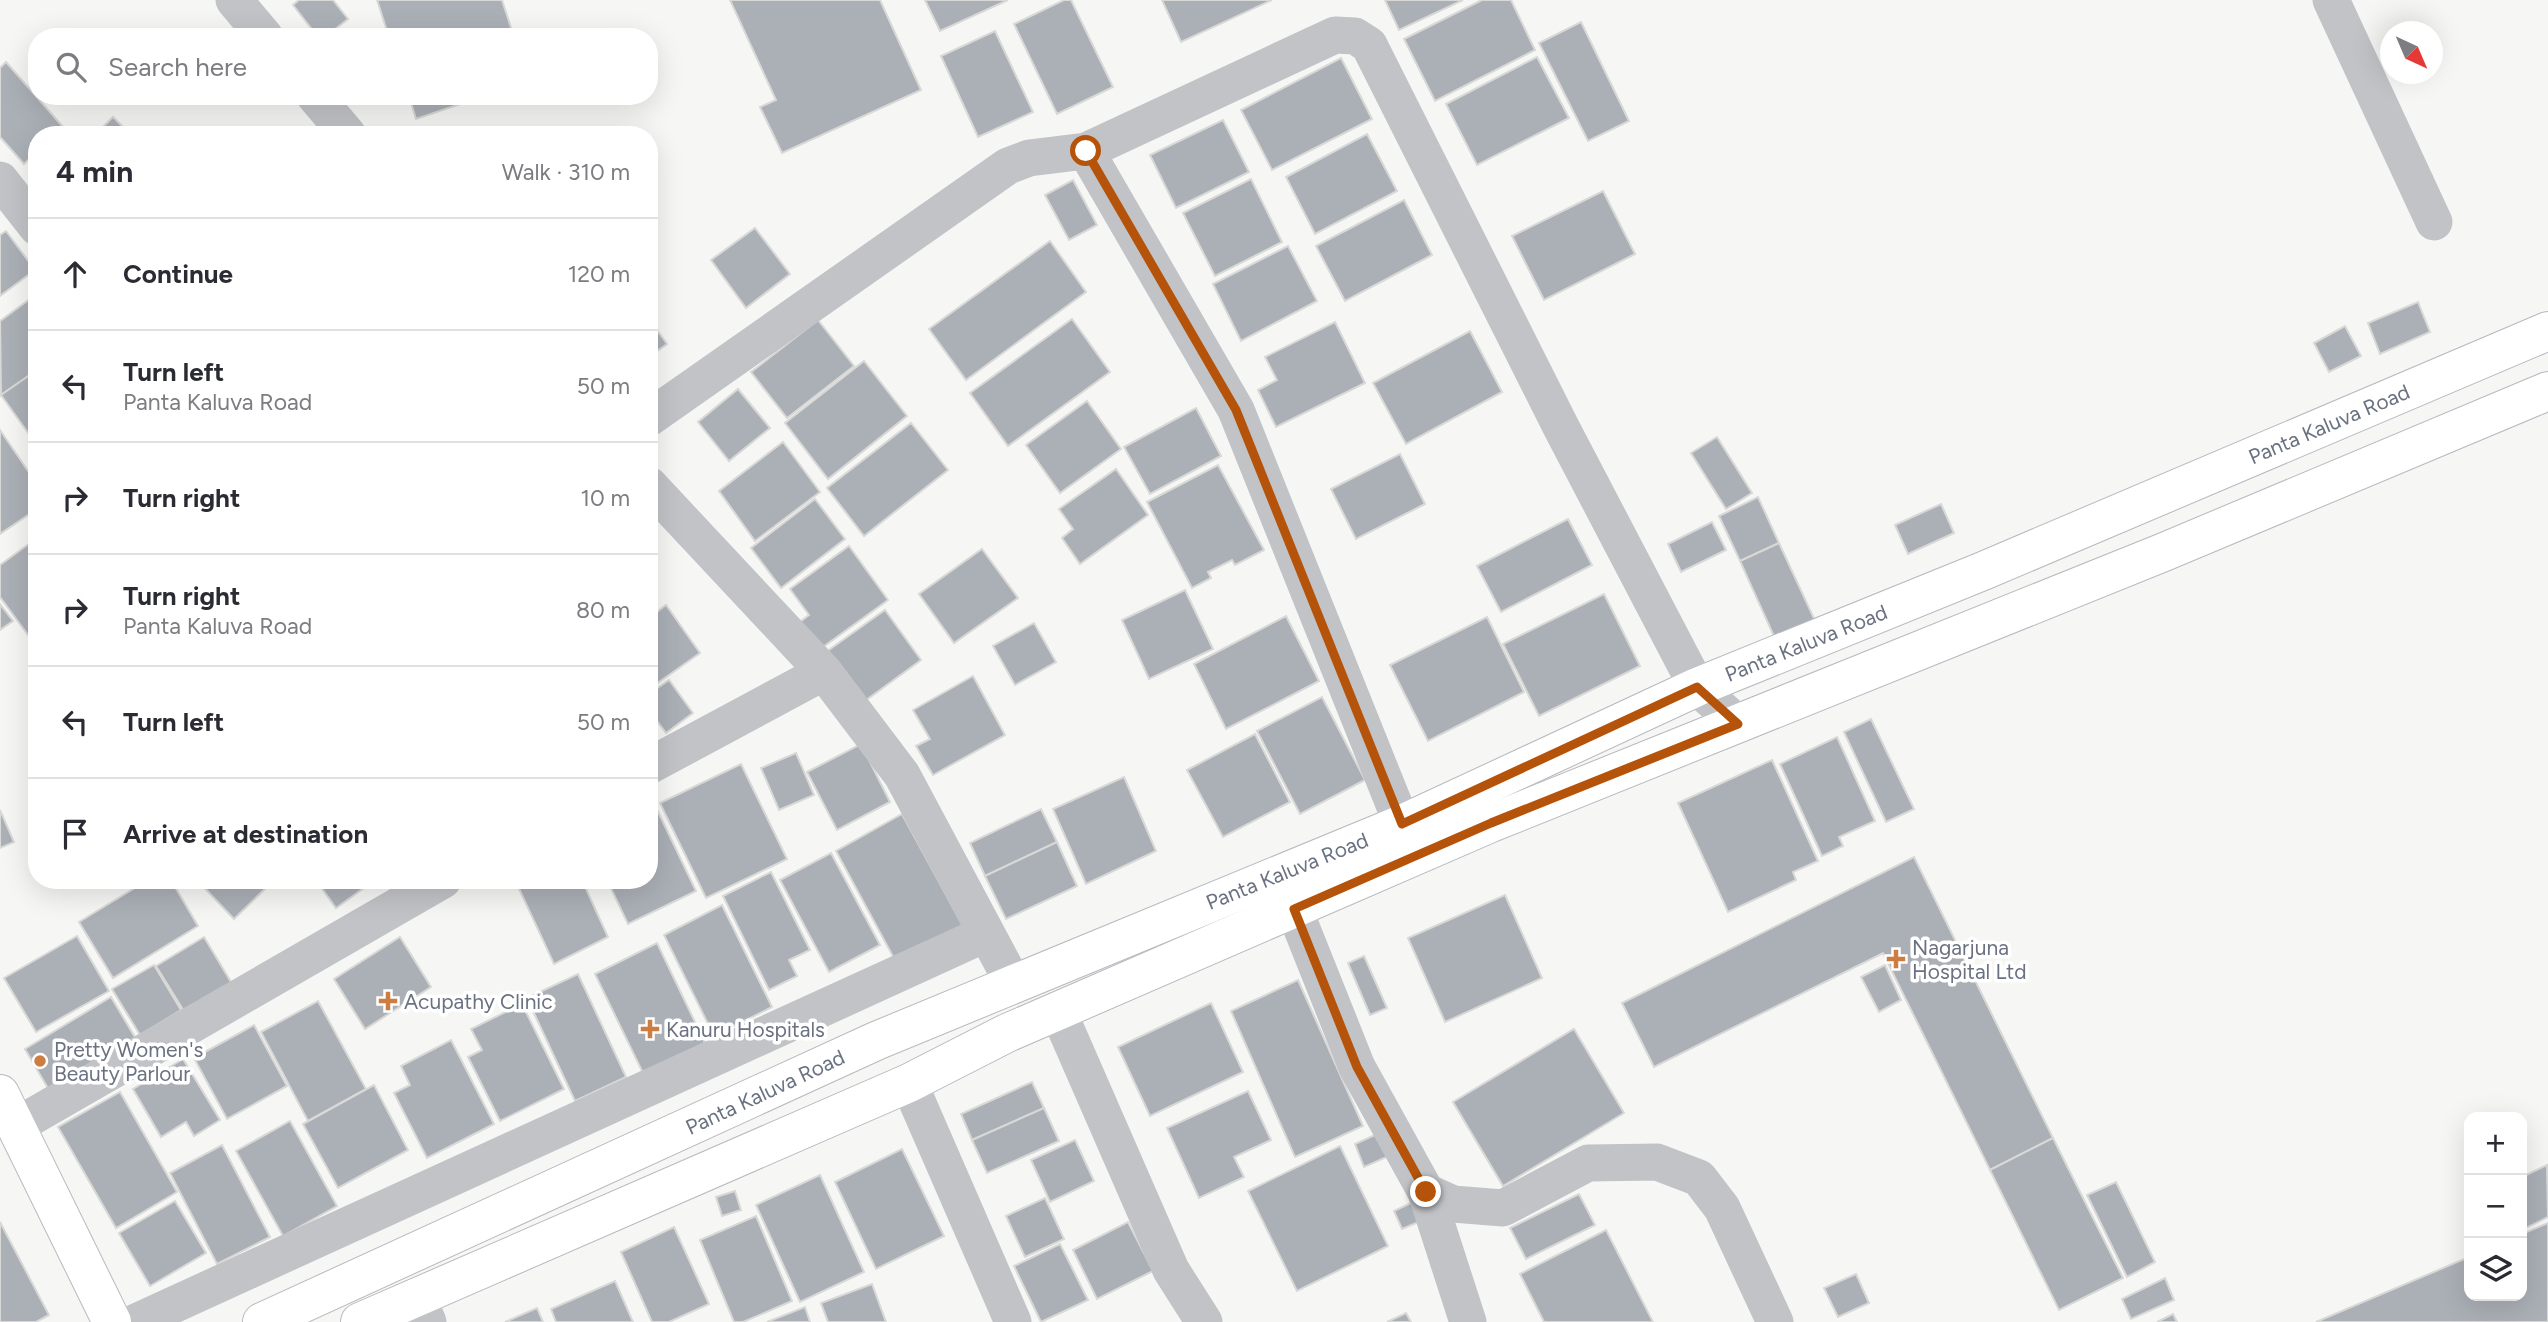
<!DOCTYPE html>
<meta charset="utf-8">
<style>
:root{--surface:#fff;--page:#f2f2f3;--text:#2b2b33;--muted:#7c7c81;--line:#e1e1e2}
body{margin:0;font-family:Figtree,sans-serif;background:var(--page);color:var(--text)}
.controls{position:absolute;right:21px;bottom:21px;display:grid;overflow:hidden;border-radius:14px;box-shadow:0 7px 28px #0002}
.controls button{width:63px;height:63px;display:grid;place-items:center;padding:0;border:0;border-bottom:2px solid var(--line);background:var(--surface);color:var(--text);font:35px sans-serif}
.compass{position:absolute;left:2380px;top:21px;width:63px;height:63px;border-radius:50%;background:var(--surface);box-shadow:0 7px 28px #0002;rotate:136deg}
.stop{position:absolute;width:21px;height:21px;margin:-16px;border:5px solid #b45309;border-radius:50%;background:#fff}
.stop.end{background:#b45309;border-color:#fff;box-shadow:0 2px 7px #0008}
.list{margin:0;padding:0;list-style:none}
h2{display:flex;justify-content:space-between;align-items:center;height:91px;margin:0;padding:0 28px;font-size:30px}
h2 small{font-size:23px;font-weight:400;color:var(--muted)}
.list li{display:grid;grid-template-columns:46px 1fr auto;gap:21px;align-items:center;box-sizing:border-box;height:112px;padding:0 28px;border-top:2px solid var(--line)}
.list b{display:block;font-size:26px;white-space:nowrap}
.list p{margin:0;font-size:23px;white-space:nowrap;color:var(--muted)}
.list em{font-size:23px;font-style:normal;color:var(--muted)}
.icon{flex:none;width:38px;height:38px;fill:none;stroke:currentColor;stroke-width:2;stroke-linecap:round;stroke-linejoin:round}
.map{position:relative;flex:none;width:2548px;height:1322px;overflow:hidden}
.search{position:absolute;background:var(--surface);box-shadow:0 7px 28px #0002;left:28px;top:28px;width:630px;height:77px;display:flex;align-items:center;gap:18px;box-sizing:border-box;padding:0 24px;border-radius:28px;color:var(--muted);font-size:26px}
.panel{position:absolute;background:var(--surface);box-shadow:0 7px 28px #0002;left:28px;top:126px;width:630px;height:763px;border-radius:28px}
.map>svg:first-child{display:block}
.building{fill:#abafb6;stroke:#d8d8d7;stroke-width:2}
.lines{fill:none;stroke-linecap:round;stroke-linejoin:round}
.secondary-casing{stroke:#b6b9be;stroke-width:40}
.street{stroke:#c1c3c7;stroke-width:37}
.secondary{stroke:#fff;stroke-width:38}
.route{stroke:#b45309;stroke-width:9}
.poi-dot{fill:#cc7d3f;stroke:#fff;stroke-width:2.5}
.labels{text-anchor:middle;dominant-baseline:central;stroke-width:7;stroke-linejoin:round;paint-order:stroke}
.street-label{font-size:21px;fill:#6a7281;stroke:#fff}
.poi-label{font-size:21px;fill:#6a7281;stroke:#fff;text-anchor:start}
</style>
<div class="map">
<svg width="2548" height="1322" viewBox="0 0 2548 1322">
<rect width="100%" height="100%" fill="#f6f7f5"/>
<g class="building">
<polygon points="299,0 333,0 348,19 325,37 318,37 293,5"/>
<polygon points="377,0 502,0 514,37 389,37"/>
<polygon points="730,0 880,0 921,90 782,153 760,107 776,100"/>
<polygon points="925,0 1008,0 940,31"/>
<polygon points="1064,0 1071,0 1113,87 1057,114 1014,24"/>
<polygon points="1162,0 1272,0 1181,42"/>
<polygon points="1385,0 1463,0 1399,30"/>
<polygon points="1482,0 1511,0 1535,50 1435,101 1404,39"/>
<polygon points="1581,22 1629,121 1588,141 1539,43"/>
<polygon points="995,31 1033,112 978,137 941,56"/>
<polygon points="1537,57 1569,118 1477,165 1446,104"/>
<polygon points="1341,58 1372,119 1272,170 1241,110"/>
<polygon points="6,62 64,128 56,135 37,135 37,152 24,164 0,137 0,68"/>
<polygon points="409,96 484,96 416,119"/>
<polygon points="113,117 131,135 95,135"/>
<polygon points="1223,120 1249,172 1176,208 1150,155"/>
<polygon points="1367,134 1397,191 1315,234 1286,177"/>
<polygon points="1251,179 1282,242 1215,276 1183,213"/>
<polygon points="1073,180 1097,225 1069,240 1045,195"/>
<polygon points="1603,191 1635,254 1544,300 1512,236"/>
<polygon points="1404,200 1432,255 1345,301 1316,246"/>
<polygon points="755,228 790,274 746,308 711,260"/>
<polygon points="6,231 35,270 0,296 0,235"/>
<polygon points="1050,241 1086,292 966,380 929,329"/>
<polygon points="1288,246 1317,301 1241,341 1213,284"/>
<polygon points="30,299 37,308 37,370 1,395 0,321"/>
<polygon points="2418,302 2430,332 2380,354 2368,323"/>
<polygon points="649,319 667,344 649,357"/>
<polygon points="1072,319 1110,372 1008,446 970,393"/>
<polygon points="818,320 854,366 787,418 751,372"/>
<polygon points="1335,322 1365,383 1276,427 1258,390 1277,380 1265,357"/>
<polygon points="2345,326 2361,356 2329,372 2314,343"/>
<polygon points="1470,331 1502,392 1406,444 1373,383"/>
<polygon points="864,361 907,416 828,479 785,423"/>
<polygon points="37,370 37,428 29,434 1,395"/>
<polygon points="738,389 770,428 729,461 698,422"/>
<polygon points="1087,401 1121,449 1060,493 1026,445"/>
<polygon points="1196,408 1221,456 1150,494 1124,447"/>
<polygon points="911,423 948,470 864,536 827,488"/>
<polygon points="0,430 37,484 37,509 0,534"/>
<polygon points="1717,437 1752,493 1726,509 1691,453"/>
<polygon points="783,442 820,492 755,541 719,491"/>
<polygon points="1400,454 1425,504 1356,539 1331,489"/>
<polygon points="1218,465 1264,550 1235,565 1232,560 1208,572 1211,578 1192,588 1147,502"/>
<polygon points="1116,469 1148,515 1080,564 1062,538 1073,529 1059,509"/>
<polygon points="1758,497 1779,543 1740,561 1719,516"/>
<polygon points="815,499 845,539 781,588 751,548"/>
<polygon points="1941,504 1954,533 1908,554 1895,525"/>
<polygon points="1568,519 1592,565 1501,612 1477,566"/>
<polygon points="1712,522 1726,550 1681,572 1668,544"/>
<polygon points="37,538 37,647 0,597 0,565"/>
<polygon points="1779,543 1817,625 1777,643 1740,561"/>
<polygon points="849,546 888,600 816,652 796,625 809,615 790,589"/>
<polygon points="982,549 1018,598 954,643 919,594"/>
<polygon points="1185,590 1213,649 1149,679 1122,620"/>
<polygon points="1604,594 1640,666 1539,716 1503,644"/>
<polygon points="0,604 13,621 0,630"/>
<polygon points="666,605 700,653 649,689 649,618"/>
<polygon points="885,610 921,660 862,703 826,652"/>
<polygon points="1286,616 1319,681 1226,729 1194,664"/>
<polygon points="1487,617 1524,692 1428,741 1390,665"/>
<polygon points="1034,623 1056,662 1015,685 993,646"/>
<polygon points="973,676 1005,735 933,775 916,746 930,739 913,710"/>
<polygon points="669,680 693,713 666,733 649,710 649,694"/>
<polygon points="1322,697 1365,780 1300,814 1257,731"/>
<polygon points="1871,719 1914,809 1886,822 1844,732"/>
<polygon points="1255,734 1290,802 1223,837 1187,770"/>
<polygon points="1837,737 1875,821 1839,837 1843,846 1822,856 1780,764"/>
<polygon points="861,744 890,802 837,830 807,772"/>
<polygon points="796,753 814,795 779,810 761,768"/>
<polygon points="1772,760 1818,861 1793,872 1796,880 1728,912 1678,803"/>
<polygon points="741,764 787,859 706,898 660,803"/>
<polygon points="1124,777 1156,851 1086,884 1053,809"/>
<polygon points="649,793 696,891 628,924 607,880 649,880"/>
<polygon points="1041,809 1057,842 985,876 970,843"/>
<polygon points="0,810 14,842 0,848"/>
<polygon points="902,814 963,926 896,962 836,851"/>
<polygon points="1057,842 1077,886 1006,919 985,876"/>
<polygon points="831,853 880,945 829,972 780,880"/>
<polygon points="1914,857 2053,1138 1990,1170 1883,953 1654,1067 1622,1003"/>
<polygon points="771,872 810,950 789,960 797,976 769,990 723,896"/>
<polygon points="148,880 171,880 198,926 113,978 79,922"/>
<polygon points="197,880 274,880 234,919"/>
<polygon points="316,880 375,880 336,908"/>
<polygon points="515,880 582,880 608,937 554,964"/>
<polygon points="1505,895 1542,978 1445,1022 1408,938"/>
<polygon points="722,905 772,1007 714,1036 664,935"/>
<polygon points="77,936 109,991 36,1032 4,978"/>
<polygon points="204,937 234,987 187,1016 156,966"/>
<polygon points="400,937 431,987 365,1029 334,979"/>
<polygon points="657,943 705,1043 643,1073 595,974"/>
<polygon points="1364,956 1387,1008 1370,1015 1348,963"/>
<polygon points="154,965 181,1010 140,1035 112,989"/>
<polygon points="1885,965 1901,1000 1879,1012 1861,977"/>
<polygon points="578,974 626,1077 575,1101 527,998"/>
<polygon points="1298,980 1363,1126 1295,1157 1231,1011"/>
<polygon points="111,997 136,1039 49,1090 25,1049"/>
<polygon points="318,1001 366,1089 308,1121 261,1032"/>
<polygon points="1211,1003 1243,1072 1150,1116 1118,1047"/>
<polygon points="522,1004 564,1089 500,1121 468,1057 482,1050 471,1029"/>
<polygon points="254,1025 287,1086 227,1119 194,1058"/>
<polygon points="1574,1029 1624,1113 1503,1186 1453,1102"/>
<polygon points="451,1040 494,1124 427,1158 394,1093 410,1085 401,1066"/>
<polygon points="183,1059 220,1120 194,1136 186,1122 161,1137 133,1089"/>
<polygon points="1032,1082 1044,1108 972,1140 961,1114"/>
<polygon points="374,1085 408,1150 338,1188 303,1124"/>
<polygon points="1248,1091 1271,1140 1234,1157 1244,1177 1199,1198 1167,1128"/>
<polygon points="120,1092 177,1192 116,1228 58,1127"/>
<polygon points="1044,1108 1059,1141 987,1173 972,1140"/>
<polygon points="290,1121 337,1206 283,1236 236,1151"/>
<polygon points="1379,1133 1389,1156 1364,1167 1355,1144"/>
<polygon points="2053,1138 2123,1278 2059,1310 1990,1170"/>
<polygon points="1075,1140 1094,1181 1050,1202 1031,1160"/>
<polygon points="222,1145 270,1237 217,1264 170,1173"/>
<polygon points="1340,1146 1388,1246 1297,1291 1248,1191"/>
<polygon points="902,1149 944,1236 876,1269 835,1182"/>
<polygon points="2547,1165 2548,1217 2522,1230 2522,1177"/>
<polygon points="820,1175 864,1272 800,1302 756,1205"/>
<polygon points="2116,1182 2155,1262 2127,1277 2087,1195"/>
<polygon points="735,1191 741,1210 722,1216 716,1197"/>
<polygon points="1579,1194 1595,1225 1526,1259 1510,1228"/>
<polygon points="1045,1198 1064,1239 1025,1257 1006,1216"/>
<polygon points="1419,1199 1428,1218 1402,1229 1394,1211"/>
<polygon points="175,1201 206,1253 150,1286 119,1233"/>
<polygon points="756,1216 792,1301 743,1322 734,1322 700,1240"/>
<polygon points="0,1222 49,1315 36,1322 0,1322"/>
<polygon points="1128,1222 1153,1271 1097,1299 1073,1250"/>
<polygon points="2548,1223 2548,1322 2316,1322 2469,1257 2469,1296 2522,1296 2522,1234"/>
<polygon points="674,1227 709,1304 669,1322 652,1322 621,1252"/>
<polygon points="1606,1230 1653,1322 1544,1322 1520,1274"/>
<polygon points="1060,1244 1088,1300 1041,1322 1014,1266"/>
<polygon points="1856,1274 1869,1303 1838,1317 1824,1288"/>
<polygon points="2165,1278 2174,1300 2131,1319 2122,1299"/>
<polygon points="615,1281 633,1322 556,1322 551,1309"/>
<polygon points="872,1284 886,1322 828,1322 821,1303"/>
<polygon points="805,1307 810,1322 767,1322"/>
<polygon points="537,1308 543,1322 505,1322"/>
<polygon points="1406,1313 1411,1322 1387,1322"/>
<polygon points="2173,1314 2177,1322 2157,1322"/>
</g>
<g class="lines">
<g class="secondary-casing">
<g id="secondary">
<polyline points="0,1094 112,1322"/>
<polyline points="262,1322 876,1041 1402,824 1697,687 1983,571 2548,331"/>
<polyline points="360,1322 909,1083 1007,1033 1491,823 2164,552 2548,391"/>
</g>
</g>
<g class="street">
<polyline points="234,0 265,37"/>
<polyline points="2331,0 2434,222"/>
<polyline points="315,96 348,135"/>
<polyline points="1086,151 1236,410 1402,824"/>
<polyline points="0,180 37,227"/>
<polyline points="649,418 1008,166 1029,158 1086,151 1335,35 1355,36 1369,45 1561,427 1697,687 1738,724"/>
<polyline points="649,485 824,672 902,775 1013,983"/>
<polyline points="649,766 824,672"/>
<polyline points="1294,909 1357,1067 1426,1192 1468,1322"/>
<polyline points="1058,1011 1171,1270 1204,1322"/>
<polyline points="909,1083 1013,1322"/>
<polyline points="16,1126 443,880"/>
<polyline points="1426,1192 1453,1204 1503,1208 1588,1163 1657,1162 1699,1178 1722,1208 1775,1322"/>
<polyline points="417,1297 428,1322"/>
<polyline points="136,1322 985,934"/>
</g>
<use href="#secondary" class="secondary"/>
</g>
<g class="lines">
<polyline class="route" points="1086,151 1236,410 1402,824 1697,687 1738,724 1491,823 1294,909 1357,1067 1426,1192"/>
</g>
<g class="poi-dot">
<path d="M1892.5 948.5h7v7h7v7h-7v7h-7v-7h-7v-7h7z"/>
<path d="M384.5 990.5h7v7h7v7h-7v7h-7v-7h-7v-7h7z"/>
<path d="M646.5 1018.5h7v7h7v7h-7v7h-7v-7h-7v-7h7z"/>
<circle cx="40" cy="1061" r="7"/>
</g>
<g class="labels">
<g class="street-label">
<text transform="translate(2329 424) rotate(-23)">Panta Kaluva Road</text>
<text transform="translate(1806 643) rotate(-22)">Panta Kaluva Road</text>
<text transform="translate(1287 871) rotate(-22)">Panta Kaluva Road</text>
<text transform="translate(765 1092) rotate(-25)">Panta Kaluva Road</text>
</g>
<g class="poi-label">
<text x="1912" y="947">Nagarjuna<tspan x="1912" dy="24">Hospital Ltd</tspan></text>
<text x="404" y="1001">Acupathy Clinic</text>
<text x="666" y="1029">Kanuru Hospitals</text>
<text x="54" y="1049">Pretty Women's<tspan x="54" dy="24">Beauty Parlour</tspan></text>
</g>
</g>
</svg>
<div class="controls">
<button>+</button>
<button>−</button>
<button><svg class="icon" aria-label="layers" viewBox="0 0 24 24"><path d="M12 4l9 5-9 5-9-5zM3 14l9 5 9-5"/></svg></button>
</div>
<svg class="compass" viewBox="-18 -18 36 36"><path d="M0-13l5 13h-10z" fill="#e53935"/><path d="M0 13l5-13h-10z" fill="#7c7c81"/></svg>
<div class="stop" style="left:1086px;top:151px"></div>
<div class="stop end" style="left:1426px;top:1192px"></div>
<div class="search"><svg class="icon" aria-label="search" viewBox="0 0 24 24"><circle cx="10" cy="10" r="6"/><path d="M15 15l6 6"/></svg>Search here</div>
<section class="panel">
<h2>4 min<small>Walk · 310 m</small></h2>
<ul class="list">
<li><svg class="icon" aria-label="ahead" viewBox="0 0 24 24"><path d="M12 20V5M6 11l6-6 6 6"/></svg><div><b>Continue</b></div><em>120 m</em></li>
<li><svg class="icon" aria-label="left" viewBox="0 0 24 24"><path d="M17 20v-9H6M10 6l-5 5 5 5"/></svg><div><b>Turn left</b><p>Panta Kaluva Road</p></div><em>50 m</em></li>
<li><svg class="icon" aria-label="right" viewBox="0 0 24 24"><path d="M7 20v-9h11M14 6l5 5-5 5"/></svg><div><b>Turn right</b></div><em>10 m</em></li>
<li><svg class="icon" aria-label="right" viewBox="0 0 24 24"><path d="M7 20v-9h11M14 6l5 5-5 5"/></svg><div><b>Turn right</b><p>Panta Kaluva Road</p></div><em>80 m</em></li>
<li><svg class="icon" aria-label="left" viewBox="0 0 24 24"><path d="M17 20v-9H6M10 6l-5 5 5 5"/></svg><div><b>Turn left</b></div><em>50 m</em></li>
<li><svg class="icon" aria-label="arrive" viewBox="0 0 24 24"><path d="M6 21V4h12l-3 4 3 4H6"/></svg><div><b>Arrive at destination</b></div></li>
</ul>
</section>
</div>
